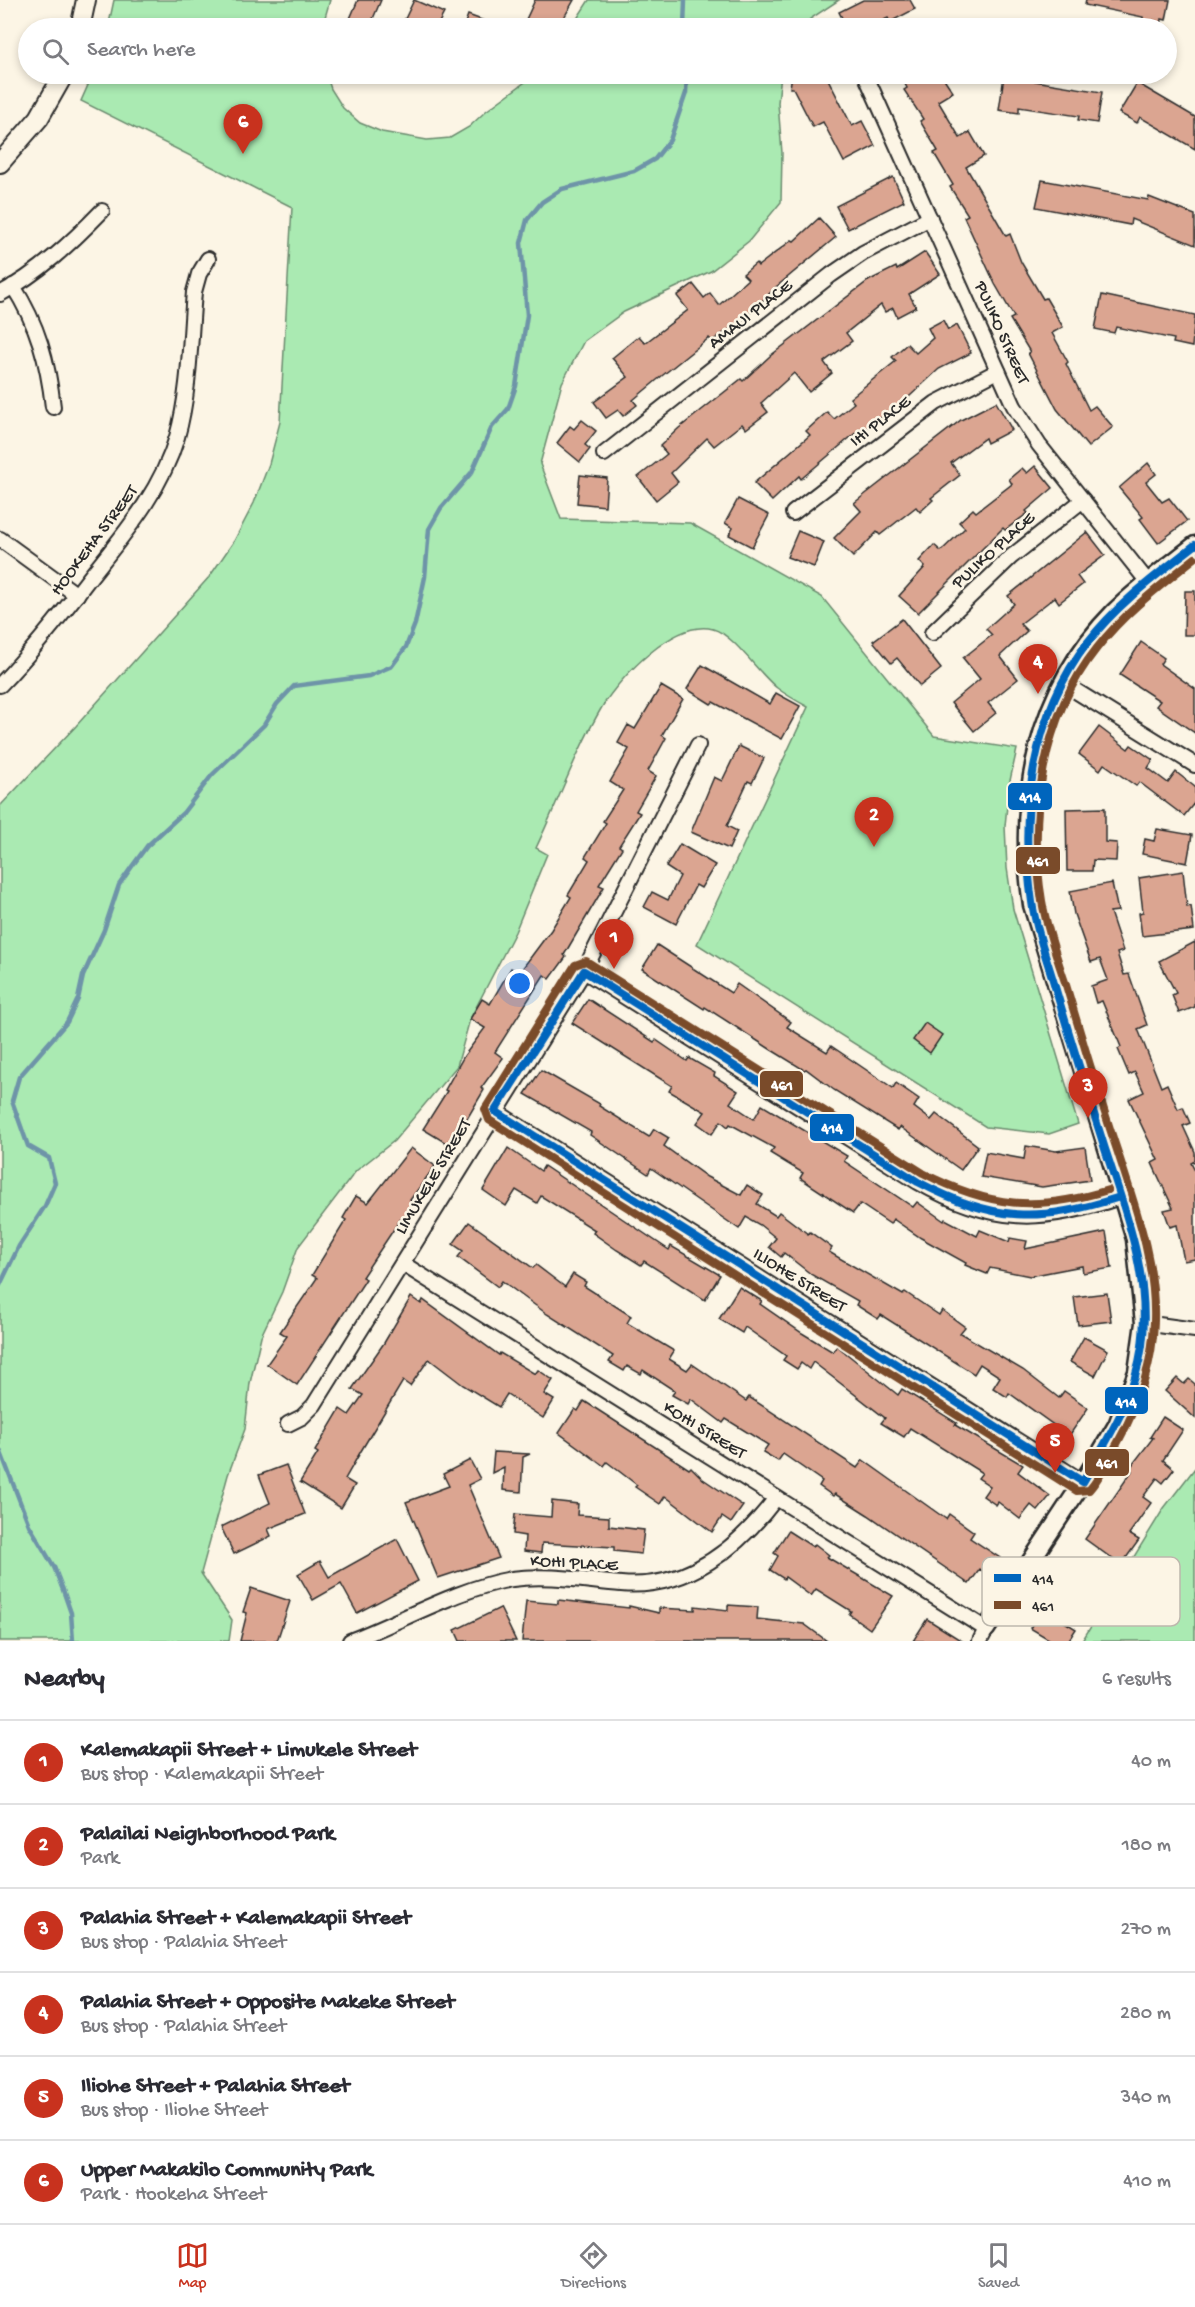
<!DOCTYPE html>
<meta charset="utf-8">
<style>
:root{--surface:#fff;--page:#f7f7f7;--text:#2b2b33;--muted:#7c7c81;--line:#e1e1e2;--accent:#c8321e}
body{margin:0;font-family:"Gochi Hand",sans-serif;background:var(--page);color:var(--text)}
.you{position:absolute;left:520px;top:984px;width:21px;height:21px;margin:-15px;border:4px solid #fff;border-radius:50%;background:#1a73e8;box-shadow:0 0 0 9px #1a73e833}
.badge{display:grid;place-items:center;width:39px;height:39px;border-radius:50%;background:var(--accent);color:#fff;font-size:20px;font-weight:700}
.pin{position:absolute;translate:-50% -50px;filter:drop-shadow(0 2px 3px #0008)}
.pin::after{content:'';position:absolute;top:32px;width:21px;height:18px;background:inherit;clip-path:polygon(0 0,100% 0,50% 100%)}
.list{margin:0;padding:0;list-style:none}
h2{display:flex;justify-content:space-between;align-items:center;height:78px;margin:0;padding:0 24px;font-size:26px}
h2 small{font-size:20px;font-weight:400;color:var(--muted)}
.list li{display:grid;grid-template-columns:39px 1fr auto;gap:18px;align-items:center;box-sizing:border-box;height:84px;padding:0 24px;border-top:2px solid var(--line)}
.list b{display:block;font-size:22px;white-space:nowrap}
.list p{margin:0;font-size:20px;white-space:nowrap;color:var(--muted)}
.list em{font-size:20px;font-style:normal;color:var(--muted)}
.icon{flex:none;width:33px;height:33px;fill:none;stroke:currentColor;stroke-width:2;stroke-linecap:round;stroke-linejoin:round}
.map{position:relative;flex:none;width:1195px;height:1641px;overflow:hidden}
.search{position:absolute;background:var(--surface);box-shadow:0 3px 9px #0003;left:18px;right:18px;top:18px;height:66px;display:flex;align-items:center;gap:15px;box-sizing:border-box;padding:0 21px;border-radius:33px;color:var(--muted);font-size:22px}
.sheet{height:582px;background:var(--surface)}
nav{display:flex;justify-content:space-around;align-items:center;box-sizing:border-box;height:84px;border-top:2px solid var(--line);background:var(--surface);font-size:16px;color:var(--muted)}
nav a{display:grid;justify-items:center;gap:3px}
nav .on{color:var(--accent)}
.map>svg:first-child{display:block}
.green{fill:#aaeab2;stroke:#6a8a6e;stroke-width:1.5}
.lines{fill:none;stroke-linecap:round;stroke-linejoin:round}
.stream{stroke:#6e94a8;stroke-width:4.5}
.building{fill:#dba591;stroke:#2b2b2b;stroke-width:1.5}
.minor-casing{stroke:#2b2b2b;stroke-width:18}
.tertiary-casing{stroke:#2b2b2b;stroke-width:21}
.secondary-casing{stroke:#2b2b2b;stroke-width:22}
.minor{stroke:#fcf5e5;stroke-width:14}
.tertiary{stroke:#fcf5e5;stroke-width:16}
.secondary{stroke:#fcf5e5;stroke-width:18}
.bus-1-casing{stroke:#fcf5e5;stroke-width:12}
.bus-2-casing{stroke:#fcf5e5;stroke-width:12}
.bus-1{stroke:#0065bd;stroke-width:8}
.bus-2{stroke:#7a4b2a;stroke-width:8}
.labels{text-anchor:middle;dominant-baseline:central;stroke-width:5;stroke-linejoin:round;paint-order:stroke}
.street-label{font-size:18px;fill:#2b2b2b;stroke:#fcf5e5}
.key{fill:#fcf5e5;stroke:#bdb8ad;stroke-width:1.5}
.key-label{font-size:16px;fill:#2b2b2b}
.line-badge{stroke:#fcf5e5;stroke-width:2}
.badge-label{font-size:16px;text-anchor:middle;font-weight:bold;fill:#fff}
</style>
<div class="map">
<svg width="1195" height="1641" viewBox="0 0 1195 1641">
<rect width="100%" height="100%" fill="#fcf5e5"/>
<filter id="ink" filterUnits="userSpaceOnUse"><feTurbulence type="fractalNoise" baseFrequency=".0167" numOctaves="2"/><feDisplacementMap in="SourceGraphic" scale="12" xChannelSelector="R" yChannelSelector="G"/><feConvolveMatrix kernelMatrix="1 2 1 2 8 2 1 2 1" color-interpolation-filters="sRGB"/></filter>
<g filter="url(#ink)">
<g class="green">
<polygon points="114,0 330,0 322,28 108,28"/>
<polygon points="589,0 839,0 810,19 803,28 571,28"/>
<path d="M93 74H326L331 89 343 108 360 123 382 132 427 140 450 138 469 127 486 111 536 74H781L778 103 782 153 781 202 749 241 711 271 624 312 584 341 562 383 540 464 561 519 690 523 822 597 934 736 1017 749 1009 785 1005 826 1007 868 1013 909 1078 1124 1049 1134 986 1127 697 944 808 707C797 701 786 695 777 688 759 674 733 634 713 629 675 619 620 677 602 707 576 751 558 802 536 848L547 854 515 932 470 1019 457 1066 394 1141 356 1171 298 1247 282 1292 261 1336 250 1383 245 1429 228 1475 201 1573 232 1620 229 1641H0V806L76 726 210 576 234 541 254 503 269 464 280 422 292 207 81 101Z"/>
<polygon points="1195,1468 1195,1641 1082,1641 1164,1508"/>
</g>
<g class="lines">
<g class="stream">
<polyline points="684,28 685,0"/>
<polyline points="0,1285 19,1246 45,1206 55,1183 49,1158 28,1146 12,1101 19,1077 67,1022 78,999 83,976 104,930 119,885 133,865 147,846 183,813 212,775 264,725 277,704 294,686 369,676 392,666 406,647 415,624 425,577 429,529 441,508 472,472 492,427 508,409 516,386 527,315 521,243 527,220 542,202 562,189 634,171 655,159 670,140 686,93 687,74"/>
<polyline points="0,1450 29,1525 54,1567 63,1590 71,1613 73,1641"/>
</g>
</g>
<g class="building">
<polygon points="358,0 381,0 369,28 346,28"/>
<polygon points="414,0 444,13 436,28 415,28 403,23"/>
<polygon points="535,0 574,0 558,28 522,28"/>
<polygon points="863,0 910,0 915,9 890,22 888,18 867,28 847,28 839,12"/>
<polygon points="1086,0 1170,0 1166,20 1162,19 1161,26 1143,22 1143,17 1085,5"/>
<polygon points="468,15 501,27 501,28 463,28"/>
<polygon points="792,74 828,74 828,79 852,126 862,121 875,146 844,162 823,122 813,127 793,88 790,88"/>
<polygon points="900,74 941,74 953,92 938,101 960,138 970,132 984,156 966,167 1006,236 1010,234 1021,262 1043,299 1046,298 1063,327 1052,333 1068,362 1066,364 1089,410 1095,406 1113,427 1088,447 1057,409 1028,353 1030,352 1010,319 1014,317 995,284 964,217 968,215 950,187 953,185 934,153 938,151 920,121 923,119 904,90 907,88"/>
<polygon points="1004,76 1102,92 1097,123 1078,120 1079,116 1019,107 1019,113 999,110"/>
<polygon points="1137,83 1195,117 1195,149 1140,117 1137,123 1119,113"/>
<polygon points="893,177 904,201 848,229 836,206"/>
<polygon points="1042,180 1148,200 1149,197 1195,215 1195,245 1131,219 1130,225 1036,207"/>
<polygon points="819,218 836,237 776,287 744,319 712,341 709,338 663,375 633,400 637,405 623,416 618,410 606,418 594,402 628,377 612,358 639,336 645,343 688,310 677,296 693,284 704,298 710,293 719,305 748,279 743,274 756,263 758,266 792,240 794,241"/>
<polygon points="925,252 940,274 909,294 916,307 897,317 893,308 885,312 881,305 846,333 852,341 824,362 832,373 809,392 794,373 761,403 768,412 746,429 742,424 714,446 707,438 671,473 678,482 656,500 638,477 667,454 660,446 679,428 741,379 743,381 770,356 868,281 896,267 897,270"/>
<polygon points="1102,295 1195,315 1192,347 1173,343 1174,339 1116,327 1114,333 1095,329"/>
<polygon points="943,320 948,330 957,325 971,353 939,369 910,396 861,432 859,430 801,479 799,476 772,501 754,483 810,435 806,431 827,412 834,419 854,403 850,398 896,361 892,357 907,344 916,353 933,338 928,328"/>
<polygon points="996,402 1012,430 987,443 985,438 951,463 960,475 931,498 933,500 920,512 916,507 880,535 877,532 853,557 834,538 861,511 854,503 961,420"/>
<polygon points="582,420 596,431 585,445 590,449 580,462 557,443 570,426 574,429"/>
<polygon points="1148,463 1156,474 1146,482 1162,502 1169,498 1187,521 1158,543 1140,519 1143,517 1119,488"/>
<polygon points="1035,466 1053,488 1026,511 1028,513 1005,530 1003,528 918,613 899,596 925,567 919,561 934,545 941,551 965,528 959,522 973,509 976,512 1012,484 1009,479 1022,468 1027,473"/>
<polygon points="580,475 607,478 605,506 577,503"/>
<polygon points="738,499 769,515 752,547 729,535 733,528 725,523"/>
<polygon points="798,531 824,542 814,567 787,557"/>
<polygon points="1087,532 1105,555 1077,576 1083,584 1059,603 1055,597 1020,624 1027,631 1000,656 1018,679 988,703 996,713 974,731 951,703 980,679 963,658 992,635 986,629 1014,604 1008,596"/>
<polygon points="1185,591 1195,591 1195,635 1184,635"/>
<polygon points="902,619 941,669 920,686 897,658 891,663 873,641"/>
<polygon points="1141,642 1164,658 1160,664 1195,689 1195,733 1156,706 1160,701 1120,675"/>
<polygon points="702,665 770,704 776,693 800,706 782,739 713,702 711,704 687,689"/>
<polygon points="661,686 683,699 662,735 666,738 648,771 656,776 636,811 640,813 619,846 622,848 599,885 604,887 564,955 566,957 550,979 544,975 495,1052 503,1058 481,1088 484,1090 451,1146 423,1129 447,1091 445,1090 464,1056 485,1028 470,1019 482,999 490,1004 511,968 519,973 551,930 571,897 568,895 589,860 585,857 606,823 603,821 623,790 610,782 629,749 618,743 628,725 635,729"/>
<polygon points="1099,727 1128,749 1131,745 1153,760 1148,768 1168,783 1176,772 1195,787 1195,802 1184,816 1139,782 1136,786 1104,764 1100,770 1079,754"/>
<polygon points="739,746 764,758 752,783 748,781 727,826 737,831 729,849 691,832 714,777 722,781"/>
<polygon points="1105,808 1105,842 1117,843 1116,861 1093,860 1092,871 1067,871 1066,809"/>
<polygon points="1157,829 1192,835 1187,863 1142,854 1145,839 1154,841"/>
<polygon points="680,844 715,865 701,888 696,885 676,924 644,907 652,892 668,900 680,876 666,867"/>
<polygon points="1183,871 1187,907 1191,906 1194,930 1142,936 1139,913 1143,912 1139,878"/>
<polygon points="1112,883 1118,911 1110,912 1123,951 1117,953 1124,975 1129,974 1147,1025 1138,1029 1161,1087 1167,1084 1178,1109 1183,1107 1190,1123 1183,1126 1195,1152 1195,1161 1191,1163 1195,1171 1195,1259 1184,1261 1177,1225 1170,1227 1164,1210 1173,1208 1152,1163 1158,1160 1129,1099 1144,1092 1135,1072 1129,1075 1118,1049 1121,1047 1102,1001 1096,1003 1091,986 1108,980 1100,959 1091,962 1074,914 1070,891"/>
<polygon points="1195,942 1195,1007 1179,1013 1172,995 1176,993 1159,961"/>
<polygon points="657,945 731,993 737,984 791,1022 787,1027 827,1052 831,1046 893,1088 896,1083 919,1099 914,1107 931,1120 936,1114 978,1146 961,1170 900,1127 898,1130 834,1090 806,1069 804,1070 770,1049 705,1007 704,1009 642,969"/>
<polygon points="588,999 654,1042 656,1040 687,1061 689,1058 715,1073 714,1076 738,1091 730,1103 754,1119 762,1105 847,1156 844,1161 913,1207 917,1202 944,1221 945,1219 977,1236 980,1230 1009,1242 1010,1238 1027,1241 1025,1249 1106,1232 1112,1268 1083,1273 1082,1266 1030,1276 990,1268 987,1274 965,1265 966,1263 921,1238 893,1219 890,1224 860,1204 853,1213 800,1178 803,1173 770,1153 774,1148 730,1124 728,1127 721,1121 712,1134 697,1123 705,1112 669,1091 672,1086 572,1023"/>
<polygon points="925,1023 942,1035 930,1053 913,1040"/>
<polygon points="541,1070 600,1104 599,1106 649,1137 654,1129 669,1138 664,1146 707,1177 741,1195 747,1185 763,1195 757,1204 776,1216 779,1212 808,1234 810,1232 832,1248 829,1252 903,1295 905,1292 939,1315 942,1310 965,1327 960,1333 1023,1370 1059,1398 1064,1391 1088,1408 1069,1436 1009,1393 1007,1397 993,1388 1000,1377 980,1364 974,1374 881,1315 878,1319 856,1305 858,1301 812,1275 784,1253 781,1257 769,1247 776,1238 760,1225 746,1217 739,1229 651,1168 648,1174 590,1135 591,1132 525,1094"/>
<polygon points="1026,1146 1056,1151 1085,1147 1090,1180 1042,1187 981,1177 986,1152 1024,1159"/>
<polygon points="411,1148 435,1166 410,1200 415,1203 404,1219 402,1217 362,1277 366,1279 297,1385 267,1364 287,1336 280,1332 317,1278 312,1275 346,1220 343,1218 356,1196 368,1203"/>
<polygon points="508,1148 541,1171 544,1166 669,1250 671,1246 720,1275 705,1300 644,1261 641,1265 617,1250 593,1233 595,1230 541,1196 537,1203 516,1190 506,1206 483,1190"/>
<polygon points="469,1222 533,1268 536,1265 565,1287 573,1274 586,1282 584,1286 631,1316 627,1323 674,1351 669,1359 687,1370 692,1364 746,1401 749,1397 857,1468 863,1460 946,1519 949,1514 974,1532 970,1538 1000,1558 988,1575 980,1569 969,1584 868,1515 835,1494 833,1496 819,1486 822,1481 783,1454 778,1461 763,1452 768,1445 726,1419 723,1423 691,1399 688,1404 672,1395 675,1391 643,1370 641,1374 627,1366 624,1371 609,1362 613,1356 547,1314 502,1281 498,1287 458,1257 463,1251 453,1244"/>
<polygon points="739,1287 762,1301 760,1304 802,1333 833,1352 837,1346 898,1395 902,1389 957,1423 955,1425 1023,1465 1018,1472 1050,1496 1038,1511 1031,1505 1020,1519 998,1502 996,1505 983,1496 990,1486 978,1478 982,1473 910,1428 904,1437 881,1423 885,1418 813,1362 809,1369 801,1363 797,1369 783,1360 786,1356 745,1327 742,1333 719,1319"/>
<polygon points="1107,1293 1111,1321 1078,1325 1074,1297"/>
<polygon points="411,1297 421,1304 423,1300 499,1355 500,1353 535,1374 538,1370 553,1380 544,1394 554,1400 543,1418 507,1394 499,1407 463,1385 429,1359 410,1386 403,1381 361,1451 345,1479 355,1485 341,1508 300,1482 318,1453 315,1451 340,1409 349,1415 363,1395 352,1389 384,1343"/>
<polygon points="1084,1337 1108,1350 1095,1376 1070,1362"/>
<polygon points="1177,1378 1184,1384 1189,1379 1195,1384 1195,1418 1165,1391"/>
<polygon points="584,1401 689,1469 691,1467 703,1479 743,1506 731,1523 722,1517 712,1532 665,1496 660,1504 635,1487 637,1485 607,1462 604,1466 559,1433 575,1409 578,1411"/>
<polygon points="1163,1417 1183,1430 1163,1460 1174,1469 1163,1483 1157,1478 1143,1497 1151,1503 1129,1534 1139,1540 1121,1565 1085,1539 1132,1471 1129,1469 1153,1438 1150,1437"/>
<polygon points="494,1452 530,1454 523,1457 521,1492 503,1490 504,1467 492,1473"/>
<polygon points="470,1460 480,1479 468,1485 499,1558 438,1578 406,1502 449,1486 443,1474"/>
<polygon points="286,1465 305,1514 268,1529 271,1536 234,1554 221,1527 270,1503 259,1475"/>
<polygon points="552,1501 578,1504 577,1515 609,1517 609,1526 644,1530 641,1554 614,1551 614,1547 542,1543 541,1553 524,1551 525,1536 513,1534 515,1514 551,1517"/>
<polygon points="788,1531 813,1547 815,1544 829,1555 827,1557 893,1596 870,1629 849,1614 851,1611 816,1589 811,1596 785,1577 784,1579 770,1570 778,1556 774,1553"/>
<polygon points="397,1539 418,1581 357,1613 341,1584 313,1600 298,1574 320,1561 329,1577"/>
<polygon points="251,1588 290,1601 277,1641 240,1641 247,1613 243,1612"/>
<polygon points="558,1600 629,1608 629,1606 659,1613 659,1608 695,1610 695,1606 728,1610 728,1605 758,1607 757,1619 804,1624 827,1641 522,1641 526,1601 558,1604"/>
<polygon points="500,1608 516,1641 460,1641 455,1630"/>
<polygon points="1042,1608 1076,1629 1068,1641 1052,1641 1030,1628"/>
<polygon points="927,1619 962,1641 913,1641"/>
</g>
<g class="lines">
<g class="minor-casing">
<g id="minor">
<polyline points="865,74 1014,406 1039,445 1147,581"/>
<path d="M13 286C38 325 48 362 53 407"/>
<path d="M0 294C39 273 72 242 102 211"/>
<polyline points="604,454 831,275 863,253 930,218"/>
<polyline points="793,513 936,403 998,371"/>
<polyline points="0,539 77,595"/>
<polyline points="932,633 1011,557 1083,500"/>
<polyline points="1063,683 1195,765"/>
<path d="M0 685C33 651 62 614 91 576 125 533 161 491 177 437 190 391 190 339 194 292L199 274 208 259"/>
<path d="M584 971 918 1182C992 1224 1042 1224 1120 1197"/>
<polyline points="495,1111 1083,1482"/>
<polyline points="403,1264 986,1629 980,1641"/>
<polyline points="1144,1323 1195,1330"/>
<polyline points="288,1424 302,1417 314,1405 584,971 698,745"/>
<path d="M350 1641C400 1622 459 1588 512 1579 547 1574 585 1581 621 1584 687 1590 739 1547 776 1498"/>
</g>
</g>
<g class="tertiary-casing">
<path id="tertiary" d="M986 1629 1083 1482 1117 1425 1137 1372 1144 1323 1135 1239 1032 905C1016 799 1036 691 1114 612 1139 587 1167 567 1195 545"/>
</g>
<g class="secondary-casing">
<g id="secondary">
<polyline points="80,28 86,0"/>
<polyline points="0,163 39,118 64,74"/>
</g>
</g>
<use href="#minor" class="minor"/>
<use href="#tertiary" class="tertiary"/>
<use href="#secondary" class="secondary"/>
<g class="bus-1-casing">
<path id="bus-1" d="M1120 1197C1038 1223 995 1222 918 1182L584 971 495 1111 1083 1482C1108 1439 1135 1396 1142 1346 1151 1278 1126 1213 1105 1149 1088 1095 1071 1041 1055 987 1047 959 1036 931 1032 902 1019 813 1032 715 1088 642 1118 603 1157 575 1195 545"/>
</g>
<g class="bus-2-casing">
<path id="bus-2" d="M1108 1190C1036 1212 989 1207 923 1173L586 961 575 965 485 1109 489 1120 1077 1491 1089 1490C1101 1477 1109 1458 1118 1442 1139 1404 1153 1364 1154 1321 1156 1264 1136 1209 1119 1156 1100 1100 1083 1042 1066 985 1057 958 1047 930 1042 901 1028 816 1042 717 1097 648 1125 612 1160 586 1195 558"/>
</g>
<use href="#bus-1" class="bus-1"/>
<use href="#bus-2" class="bus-2"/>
</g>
</g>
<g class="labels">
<g class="street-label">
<text transform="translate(751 315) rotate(-38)">AMAUI PLACE</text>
<text transform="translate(1001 333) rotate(66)">PULIKO STREET</text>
<text transform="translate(881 422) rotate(-38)">IHI PLACE</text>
<text transform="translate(95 541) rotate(-53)">HOOKEHA STREET</text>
<text transform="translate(994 551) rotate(-42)">PULIKO PLACE</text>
<text transform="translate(434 1177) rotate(-59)">LIMUKELE STREET</text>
<text transform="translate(799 1281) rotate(32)">ILIOHE STREET</text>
<text transform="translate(704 1431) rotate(32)">KOHI STREET</text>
<text transform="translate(574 1564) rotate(3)">KOHI PLACE</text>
</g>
</g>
<rect x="982" y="1557" width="198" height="69" rx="9" class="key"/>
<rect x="994" y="1574" width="27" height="8" fill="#0065bd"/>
<rect x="994" y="1601" width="27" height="8" fill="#7a4b2a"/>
<g class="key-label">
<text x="1032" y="1584">414</text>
<text x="1032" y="1611">461</text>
</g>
<g class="line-badge">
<rect x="1007" y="782" width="46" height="29" rx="6" fill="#0065bd"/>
<rect x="1015" y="846" width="46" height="29" rx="6" fill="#7a4b2a"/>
<rect x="759" y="1070" width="45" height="28" rx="6" fill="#7a4b2a"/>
<rect x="809" y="1113" width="46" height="29" rx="6" fill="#0065bd"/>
<rect x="1104" y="1386" width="45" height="29" rx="6" fill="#0065bd"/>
<rect x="1084" y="1448" width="46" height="29" rx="6" fill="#7a4b2a"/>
</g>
<g class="badge-label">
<text x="1030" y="802">414</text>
<text x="1038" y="866">461</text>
<text x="782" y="1090">461</text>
<text x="832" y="1133">414</text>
<text x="1126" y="1407">414</text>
<text x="1107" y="1468">461</text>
</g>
</svg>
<div class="you"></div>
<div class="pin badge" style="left:614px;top:969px">1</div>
<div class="pin badge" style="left:874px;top:847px">2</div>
<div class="pin badge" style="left:1088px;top:1118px">3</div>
<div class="pin badge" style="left:1038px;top:694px">4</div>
<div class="pin badge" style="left:1055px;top:1473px">5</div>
<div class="pin badge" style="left:243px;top:154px">6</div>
<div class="search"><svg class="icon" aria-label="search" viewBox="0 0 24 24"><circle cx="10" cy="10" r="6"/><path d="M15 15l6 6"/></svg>Search here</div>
</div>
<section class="sheet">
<h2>Nearby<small>6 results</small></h2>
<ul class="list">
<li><span class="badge">1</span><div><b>Kalemakapii Street + Limukele Street</b><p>Bus stop · Kalemakapii Street</p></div><em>40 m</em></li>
<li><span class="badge">2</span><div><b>Palailai Neighborhood Park</b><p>Park</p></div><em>180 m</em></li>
<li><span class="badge">3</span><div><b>Palahia Street + Kalemakapii Street</b><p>Bus stop · Palahia Street</p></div><em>270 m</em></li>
<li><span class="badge">4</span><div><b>Palahia Street + Opposite Makeke Street</b><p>Bus stop · Palahia Street</p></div><em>280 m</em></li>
<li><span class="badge">5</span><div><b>Iliohe Street + Palahia Street</b><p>Bus stop · Iliohe Street</p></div><em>340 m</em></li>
<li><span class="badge">6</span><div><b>Upper Makakilo Community Park</b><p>Park · Hookeha Street</p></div><em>410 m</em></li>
</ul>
</section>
<nav>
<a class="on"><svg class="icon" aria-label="map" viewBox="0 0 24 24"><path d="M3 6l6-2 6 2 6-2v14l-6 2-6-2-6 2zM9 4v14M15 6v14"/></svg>Map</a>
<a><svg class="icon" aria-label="directions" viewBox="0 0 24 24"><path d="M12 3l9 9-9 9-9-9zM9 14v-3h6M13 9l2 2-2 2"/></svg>Directions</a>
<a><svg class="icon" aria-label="saved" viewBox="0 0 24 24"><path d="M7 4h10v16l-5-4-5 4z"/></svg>Saved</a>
</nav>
